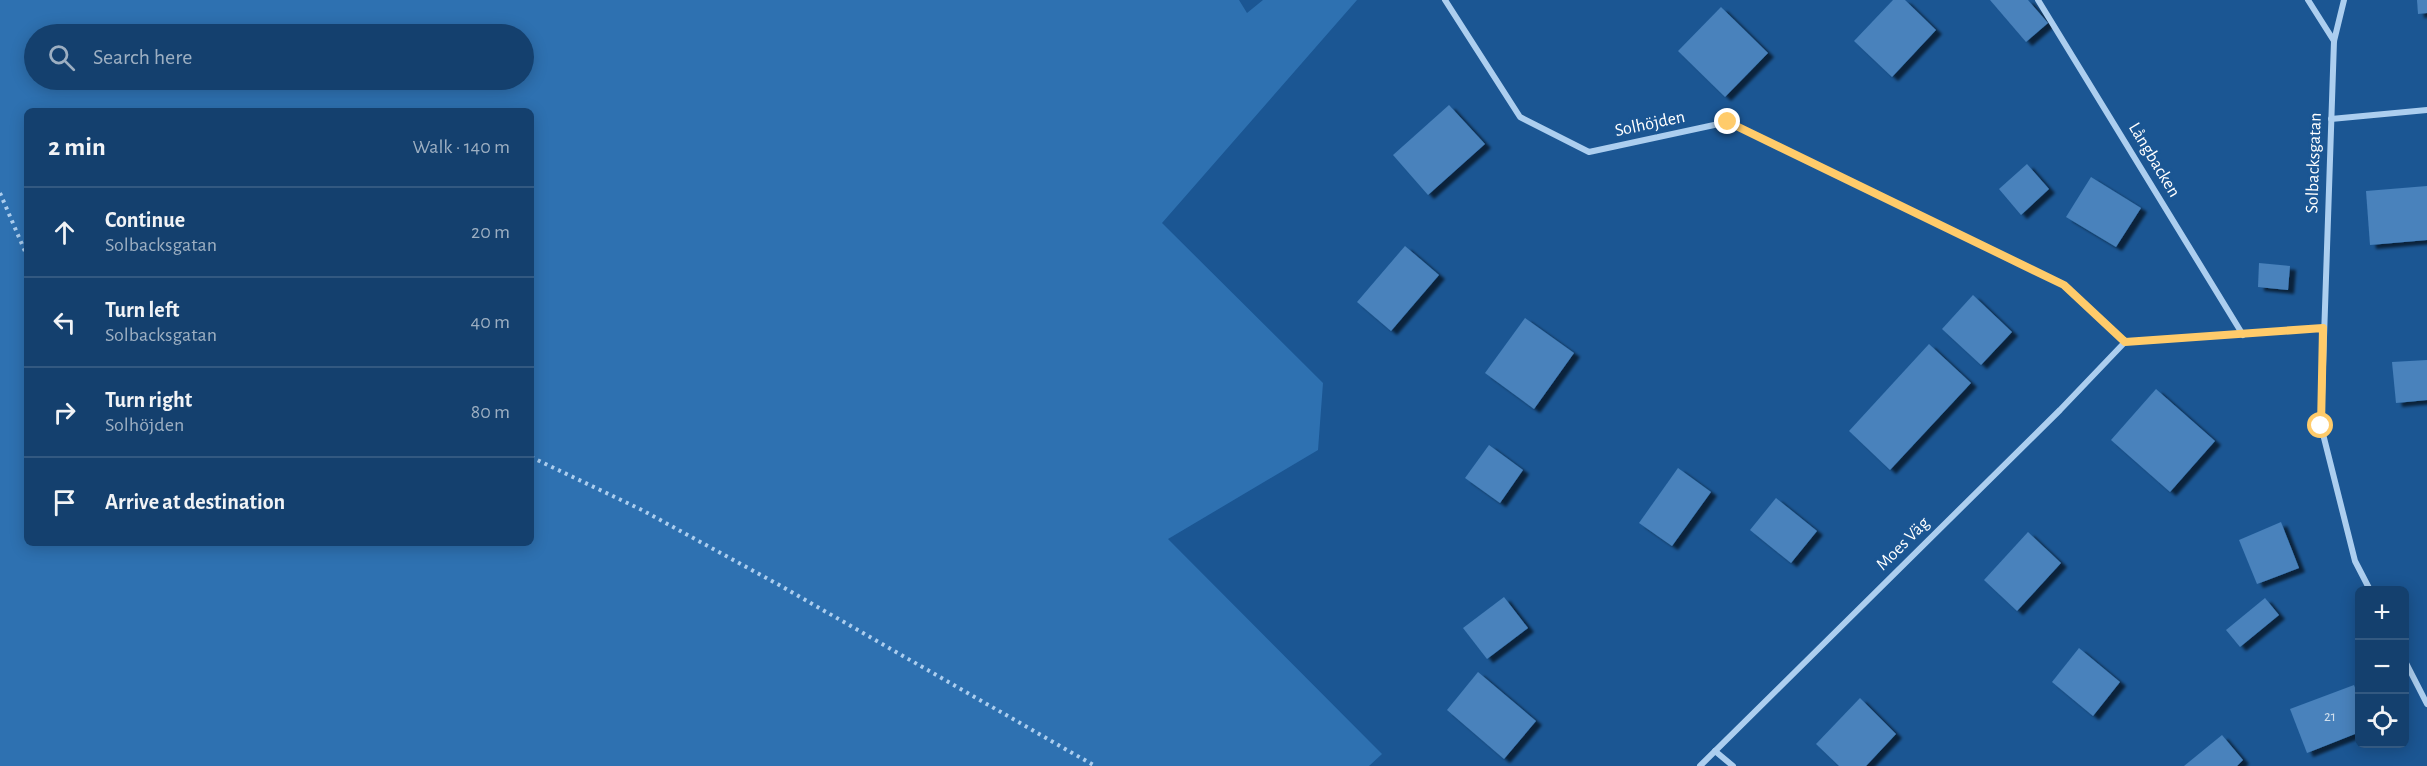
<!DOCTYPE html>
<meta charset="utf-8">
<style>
:root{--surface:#14406e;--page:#214b76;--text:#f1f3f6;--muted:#9dafc2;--line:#335981}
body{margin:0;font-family:"Alegreya Sans",sans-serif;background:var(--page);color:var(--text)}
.controls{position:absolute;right:18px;bottom:18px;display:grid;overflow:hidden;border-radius:9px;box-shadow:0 3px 15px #0003}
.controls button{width:54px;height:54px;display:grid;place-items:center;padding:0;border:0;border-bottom:2px solid var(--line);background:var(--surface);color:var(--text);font:30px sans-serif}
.stop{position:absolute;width:18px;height:18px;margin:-14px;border:4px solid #ffcb6a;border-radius:50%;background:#fff}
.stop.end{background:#ffcb6a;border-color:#fff;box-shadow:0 2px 6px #0008}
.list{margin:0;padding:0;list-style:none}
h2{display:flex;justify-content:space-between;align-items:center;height:78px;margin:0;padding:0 24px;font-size:26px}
h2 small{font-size:20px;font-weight:400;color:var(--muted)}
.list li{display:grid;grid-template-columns:39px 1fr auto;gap:18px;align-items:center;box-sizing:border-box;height:90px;padding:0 24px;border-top:2px solid var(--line)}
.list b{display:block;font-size:22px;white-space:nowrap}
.list p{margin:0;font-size:20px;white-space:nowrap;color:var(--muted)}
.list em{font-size:20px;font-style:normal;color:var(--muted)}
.icon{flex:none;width:33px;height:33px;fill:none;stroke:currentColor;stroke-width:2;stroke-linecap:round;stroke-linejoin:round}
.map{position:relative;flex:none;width:2427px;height:766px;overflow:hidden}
.search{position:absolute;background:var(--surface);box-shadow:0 3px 15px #0003;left:24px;top:24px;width:510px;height:66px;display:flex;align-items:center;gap:15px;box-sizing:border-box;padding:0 21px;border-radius:33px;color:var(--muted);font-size:22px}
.panel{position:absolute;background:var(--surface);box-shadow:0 3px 15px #0003;left:24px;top:108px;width:510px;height:438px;border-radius:9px}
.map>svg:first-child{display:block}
.green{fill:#2e71b1;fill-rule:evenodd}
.building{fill:#4882bc;filter:url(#shadow)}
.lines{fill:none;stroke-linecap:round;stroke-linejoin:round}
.path{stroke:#acceef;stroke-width:4;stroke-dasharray:3 4.5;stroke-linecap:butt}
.street{stroke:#acceef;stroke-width:6}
.route{stroke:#ffcb6a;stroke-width:8}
.labels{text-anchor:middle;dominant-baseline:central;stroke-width:6;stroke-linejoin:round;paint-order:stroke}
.number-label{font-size:15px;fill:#d1e0ee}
.street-label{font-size:18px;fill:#fff;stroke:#1b5693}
</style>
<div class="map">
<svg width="2427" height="766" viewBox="0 0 2427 766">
<defs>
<filter id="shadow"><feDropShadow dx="6" dy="4" stdDeviation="1.5" flood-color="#0009"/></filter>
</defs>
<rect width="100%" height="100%" fill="#1b5693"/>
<path class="green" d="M0 0H1239L1247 13 1263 0H1357L1162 223 1323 383 1318 450 1168 539 1382 754 1369 766H0ZM34 34H524V80H34ZM27 111H531V543H27Z"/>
<g class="building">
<polygon points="1893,0 1905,0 1936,30 1892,77 1854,41"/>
<polygon points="1990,0 2028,0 2048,23 2026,42"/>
<polygon points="2417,0 2427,0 2427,13 2418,14"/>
<polygon points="1721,7 1768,53 1725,97 1678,51"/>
<polygon points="1449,105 1485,144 1428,195 1393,155"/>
<polygon points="2027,164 2049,189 2021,215 1999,189"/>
<polygon points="2091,177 2141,208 2116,247 2066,217"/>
<polygon points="2427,186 2427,240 2370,245 2366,191"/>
<polygon points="1405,246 1439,275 1391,331 1357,302"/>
<polygon points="2259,263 2290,266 2288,290 2258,287"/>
<polygon points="1973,295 2012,332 1981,365 1942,329"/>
<polygon points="1525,318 1574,353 1534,409 1485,373"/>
<polygon points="1929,344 1971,383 1890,470 1849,431"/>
<polygon points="2427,360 2427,400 2396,403 2392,362"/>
<polygon points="2156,389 2215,441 2170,492 2111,440"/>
<polygon points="1489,445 1523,470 1500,503 1465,478"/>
<polygon points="1678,468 1711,492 1672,546 1639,523"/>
<polygon points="1776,498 1817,531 1791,563 1750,530"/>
<polygon points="2281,522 2299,568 2257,584 2239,540"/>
<polygon points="2028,532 2061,563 2017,611 1984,580"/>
<polygon points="1504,597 1528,628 1487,659 1463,628"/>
<polygon points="2265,598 2279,615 2240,647 2226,630"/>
<polygon points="2079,648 2120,682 2093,716 2052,682"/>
<polygon points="1478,672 1536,721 1504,759 1447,710"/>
<polygon points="2354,685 2360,700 2360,732 2307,753 2290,709"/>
<polygon points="1860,698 1896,734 1866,766 1839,766 1816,744"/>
<polygon points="2222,735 2243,760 2237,766 2184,766"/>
</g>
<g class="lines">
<g class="path">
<polyline points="0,193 27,256"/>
<polyline points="531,457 642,510 781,586 1095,766"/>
</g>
<g class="street">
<polyline points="1445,0 1520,117 1589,152 1728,122 2064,285 2125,342"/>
<polyline points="2038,0 2243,335"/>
<polyline points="2308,0 2334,41"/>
<polyline points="2344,0 2334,41 2321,426 2355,561 2370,590"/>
<polyline points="2331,119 2427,110"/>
<polyline points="2125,342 2323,328"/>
<polyline points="2404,659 2427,704"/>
<polyline points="1715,751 1733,766"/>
<polyline points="1700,766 2060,410 2125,342"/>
</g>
</g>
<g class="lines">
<polyline class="route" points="1728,122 2064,285 2125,342 2323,328 2321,426"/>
</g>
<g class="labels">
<g class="number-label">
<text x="2330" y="716">21</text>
</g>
<g class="street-label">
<text transform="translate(1650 124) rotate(-12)">Solhöjden</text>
<text transform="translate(2154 160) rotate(59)">Långbacken</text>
<text transform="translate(2314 163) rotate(-88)">Solbacksgatan</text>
<text transform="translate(1903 544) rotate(-45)">Moes Väg</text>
</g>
</g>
</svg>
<div class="controls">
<button>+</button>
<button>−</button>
<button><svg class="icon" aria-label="locate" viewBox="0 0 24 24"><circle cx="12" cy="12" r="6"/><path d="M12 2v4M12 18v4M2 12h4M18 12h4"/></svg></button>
</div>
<div class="stop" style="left:2321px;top:426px"></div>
<div class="stop end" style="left:1728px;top:122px"></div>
<div class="search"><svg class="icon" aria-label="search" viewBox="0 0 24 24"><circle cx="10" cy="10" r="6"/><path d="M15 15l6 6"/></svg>Search here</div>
<section class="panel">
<h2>2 min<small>Walk · 140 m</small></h2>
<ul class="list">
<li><svg class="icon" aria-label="ahead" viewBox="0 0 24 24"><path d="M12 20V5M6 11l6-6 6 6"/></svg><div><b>Continue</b><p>Solbacksgatan</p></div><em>20 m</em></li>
<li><svg class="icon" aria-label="left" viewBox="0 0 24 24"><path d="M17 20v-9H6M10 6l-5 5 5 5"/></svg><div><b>Turn left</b><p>Solbacksgatan</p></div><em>40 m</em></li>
<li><svg class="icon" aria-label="right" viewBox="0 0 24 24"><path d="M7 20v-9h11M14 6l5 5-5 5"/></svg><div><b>Turn right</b><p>Solhöjden</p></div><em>80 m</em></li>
<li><svg class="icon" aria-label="arrive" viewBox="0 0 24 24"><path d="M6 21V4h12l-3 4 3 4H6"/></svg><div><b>Arrive at destination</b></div></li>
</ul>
</section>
</div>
